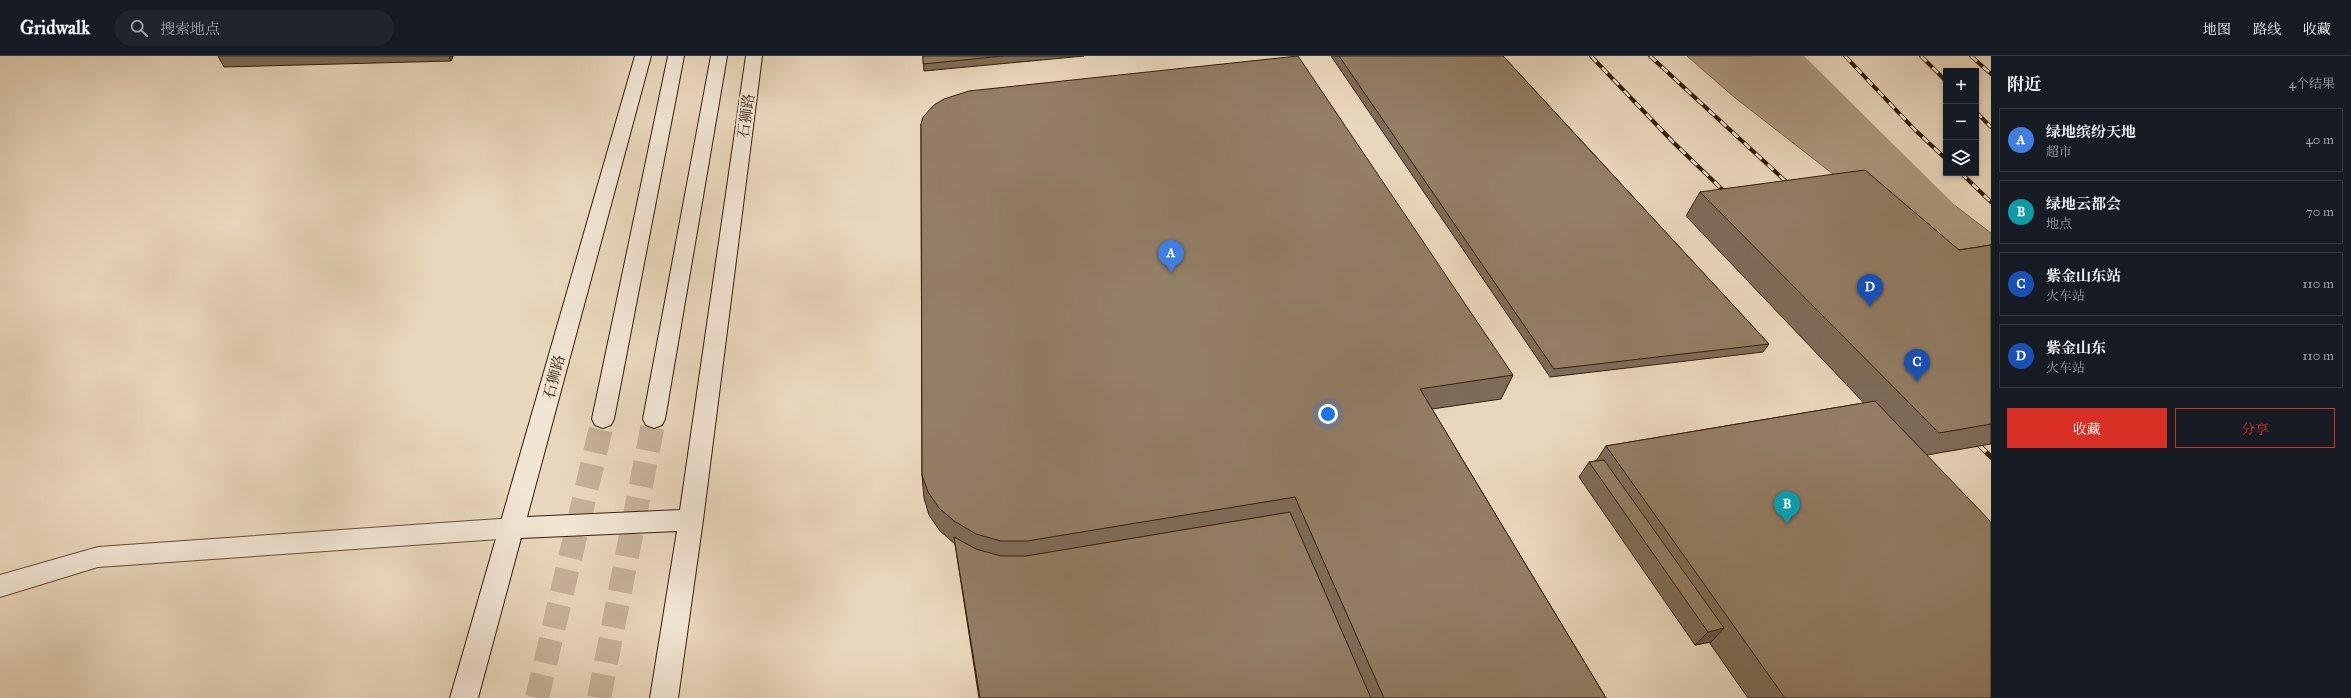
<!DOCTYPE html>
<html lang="zh">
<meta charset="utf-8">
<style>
:root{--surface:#171b24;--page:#20242c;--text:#f1f3f6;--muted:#9ea1a6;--line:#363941;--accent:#d93025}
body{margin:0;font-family:"IM FELL Great Primer","Noto Serif SC",serif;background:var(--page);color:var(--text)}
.controls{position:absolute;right:12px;top:12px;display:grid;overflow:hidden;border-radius:0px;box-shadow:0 2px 6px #0003}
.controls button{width:36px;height:36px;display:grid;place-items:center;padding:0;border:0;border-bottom:1px solid var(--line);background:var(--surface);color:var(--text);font:20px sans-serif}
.you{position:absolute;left:1328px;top:358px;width:14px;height:14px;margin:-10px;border:3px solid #fff;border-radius:50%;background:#1a73e8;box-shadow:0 0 0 6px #1a73e833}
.badge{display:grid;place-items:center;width:26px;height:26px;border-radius:50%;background:var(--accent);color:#fff;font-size:13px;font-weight:700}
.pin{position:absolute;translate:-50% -33px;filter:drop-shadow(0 1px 2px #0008)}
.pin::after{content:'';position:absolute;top:21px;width:14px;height:12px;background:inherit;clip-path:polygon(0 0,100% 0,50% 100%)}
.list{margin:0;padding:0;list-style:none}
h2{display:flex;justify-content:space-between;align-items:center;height:52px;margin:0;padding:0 16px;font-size:17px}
h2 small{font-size:13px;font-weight:400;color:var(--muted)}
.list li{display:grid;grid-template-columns:26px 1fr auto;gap:12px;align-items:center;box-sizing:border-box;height:64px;margin:0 8px 8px;padding:0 8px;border:1px solid var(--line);border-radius:0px}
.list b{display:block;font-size:15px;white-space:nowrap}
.list p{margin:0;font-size:13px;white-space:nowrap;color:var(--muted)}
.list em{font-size:13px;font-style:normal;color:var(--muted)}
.actions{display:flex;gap:8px;padding:12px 16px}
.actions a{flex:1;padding:9px 0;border:1px solid var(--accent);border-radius:0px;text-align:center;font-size:14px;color:var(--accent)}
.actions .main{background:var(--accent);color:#fff}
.icon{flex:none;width:22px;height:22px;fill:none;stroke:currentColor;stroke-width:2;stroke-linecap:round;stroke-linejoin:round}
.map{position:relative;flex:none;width:1991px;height:642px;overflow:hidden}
header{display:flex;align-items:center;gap:24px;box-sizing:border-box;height:56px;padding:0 20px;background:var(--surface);border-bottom:1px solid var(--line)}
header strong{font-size:19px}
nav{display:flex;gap:22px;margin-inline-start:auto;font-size:14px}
.search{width:280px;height:36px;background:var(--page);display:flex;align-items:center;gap:10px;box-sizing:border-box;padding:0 14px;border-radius:22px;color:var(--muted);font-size:15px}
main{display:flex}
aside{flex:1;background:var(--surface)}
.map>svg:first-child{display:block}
.water{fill:#ac987f;stroke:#7d674f}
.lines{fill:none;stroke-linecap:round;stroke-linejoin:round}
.river{fill:#ac987f;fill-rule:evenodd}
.secondary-tunnel{stroke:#c5b299;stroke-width:24;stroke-dasharray:24 12;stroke-linecap:butt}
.lane-casing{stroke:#634c34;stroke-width:2}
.secondary-casing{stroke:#361e07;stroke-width:2}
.lane{fill:#f1e5d4;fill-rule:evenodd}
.secondary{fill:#f1e5d4;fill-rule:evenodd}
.rail-far1-casing{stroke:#361e07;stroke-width:4}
.rail-casing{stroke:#361e07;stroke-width:5}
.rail-far1{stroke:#f1e5d4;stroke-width:2.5;stroke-dasharray:8;stroke-linecap:butt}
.rail{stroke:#f1e5d4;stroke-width:3.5;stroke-dasharray:10;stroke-linecap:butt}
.wall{fill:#7e6c58;stroke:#361e07}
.shaded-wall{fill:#675847;stroke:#361e07}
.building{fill:#937e66;stroke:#361e07}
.labels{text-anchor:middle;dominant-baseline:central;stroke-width:4;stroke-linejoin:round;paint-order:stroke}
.street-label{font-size:15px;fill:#361e07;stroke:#f1e5d4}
</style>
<header>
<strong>Gridwalk</strong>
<div class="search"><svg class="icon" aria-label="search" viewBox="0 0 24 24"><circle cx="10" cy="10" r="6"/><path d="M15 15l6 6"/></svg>搜索地点</div>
<nav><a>地图</a><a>路线</a><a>收藏</a></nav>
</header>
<main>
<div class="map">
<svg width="1991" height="642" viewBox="0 0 1991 642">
<rect width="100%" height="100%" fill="#e9d7bd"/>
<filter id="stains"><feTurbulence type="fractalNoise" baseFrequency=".005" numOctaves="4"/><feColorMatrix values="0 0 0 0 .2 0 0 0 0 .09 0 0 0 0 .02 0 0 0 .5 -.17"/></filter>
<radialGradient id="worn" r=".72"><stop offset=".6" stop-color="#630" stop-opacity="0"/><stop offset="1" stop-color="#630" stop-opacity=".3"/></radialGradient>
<polygon class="water" points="1687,0 1758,0 1991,177 1991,241 1734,41"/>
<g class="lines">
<polygon class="river" points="1752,0 1804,0 1991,185 1991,242 1970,236 1759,10"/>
<g class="secondary-tunnel">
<polyline points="537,642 603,363"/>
<polyline points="599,642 654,363"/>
</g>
<g class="lane-casing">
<polygon id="lane" points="513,462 521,465 525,472 521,479 513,482 98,511 0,541 0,519 98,491"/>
</g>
<g class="secondary-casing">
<g id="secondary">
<polygon points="635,0 651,0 527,461 680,454 746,0 762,0 703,464 678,642 650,642 677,475 521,482 478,642 450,642"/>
<polygon points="668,0 684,0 614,363 611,369 603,372 595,369 592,363"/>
<polygon points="711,0 727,0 665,363 662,369 654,372 646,369 643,363"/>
</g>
</g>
<use href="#lane" class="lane"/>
<use href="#secondary" class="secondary"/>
<g class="rail-far1-casing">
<g id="rail-far1">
<polyline points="1591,0 1673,86 1730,141"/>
<polyline points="1650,0 1793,132"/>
<polyline points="1845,0 1915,74 1946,103"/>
<polyline points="1921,0 1946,25"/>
<polyline points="1971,0 1991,18"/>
<polyline points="1976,56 1991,71"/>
<polyline points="1961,117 1991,146"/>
</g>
</g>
<g class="rail-casing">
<polyline id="rail" points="1979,389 1991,401"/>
</g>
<use href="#rail-far1" class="rail-far1"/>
<use href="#rail" class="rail"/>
</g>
<g class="wall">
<polygon points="218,0 453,0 451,5 224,11"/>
<polygon points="923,0 1084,0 924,15"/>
<polygon points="1331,0 1503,0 1769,288 1763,296 1550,321"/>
<polygon points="921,68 1513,319 1501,343 1432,353 1606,642 979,642 955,488 940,475 929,459 924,442 922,419"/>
<polygon points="1700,136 1959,194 1991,189 1991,388 1927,399 1991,642 1748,642 1709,586 1695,589 1579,421 1589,406 1596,405 1606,390 1864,347 1686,160"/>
</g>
<g class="shaded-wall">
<polygon points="449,0 453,0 451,5"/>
<polygon points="1724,572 1711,586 1695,589 1708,576"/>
</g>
<g class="building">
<polygon points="923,0 1003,0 923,8"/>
<polygon points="1298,0 1513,319 1420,333 1606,642 1384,642 1295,441 1027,485 1001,485 976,478 954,465 939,452 928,436 922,419 921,68 923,61 934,49 944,43 969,35"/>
<polygon points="1339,0 1503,0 1769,288 1554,313"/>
<polygon points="1865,114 1959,194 1991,189 1991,368 1939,377 1700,136"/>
<polygon points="1875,345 1991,466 1991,642 1785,642 1606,390"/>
<polygon points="1604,404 1724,572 1708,576 1589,406"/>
<polygon points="1290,456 1371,642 980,642 954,481 976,493 1001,500 1026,500"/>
</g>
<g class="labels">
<g class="street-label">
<text transform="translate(746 60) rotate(-82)">石狮路</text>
<text transform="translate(554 321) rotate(-75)">石狮路</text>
</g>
</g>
<rect width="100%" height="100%" filter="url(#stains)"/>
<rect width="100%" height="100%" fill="url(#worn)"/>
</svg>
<div class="controls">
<button>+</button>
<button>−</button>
<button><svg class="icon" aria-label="layers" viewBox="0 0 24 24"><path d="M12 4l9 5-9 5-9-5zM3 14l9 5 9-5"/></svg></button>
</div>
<div class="you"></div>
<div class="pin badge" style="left:1171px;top:217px;background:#3f7fe0">A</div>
<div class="pin badge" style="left:1787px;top:468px;background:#0f9aa8">B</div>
<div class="pin badge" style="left:1917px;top:326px;background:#1a4fb4">C</div>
<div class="pin badge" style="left:1870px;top:251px;background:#1a4fb4">D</div>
</div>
<aside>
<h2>附近<small>4个结果</small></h2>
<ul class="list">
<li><span class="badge" style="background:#3f7fe0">A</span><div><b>绿地缤纷天地</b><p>超市</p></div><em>40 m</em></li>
<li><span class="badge" style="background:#0f9aa8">B</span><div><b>绿地云都会</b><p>地点</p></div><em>70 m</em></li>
<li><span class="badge" style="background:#1a4fb4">C</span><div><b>紫金山东站</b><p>火车站</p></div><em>110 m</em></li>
<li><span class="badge" style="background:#1a4fb4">D</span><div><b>紫金山东</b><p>火车站</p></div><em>110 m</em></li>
</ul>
<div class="actions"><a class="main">收藏</a><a>分享</a></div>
</aside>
</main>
